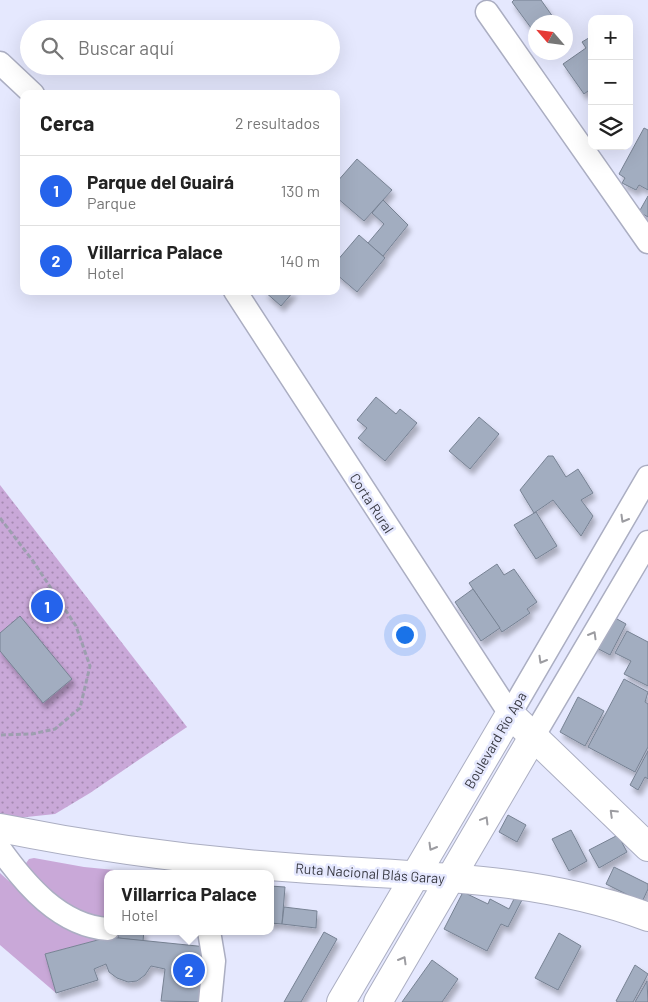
<!DOCTYPE html>
<html lang="es">
<meta charset="utf-8">
<style>
:root{--surface:#fff;--page:#f2f2f2;--text:#222;--muted:#767676;--line:#e0e0e0;--accent:#2563eb}
body{margin:0;font-family:Barlow,sans-serif;background:var(--page);color:var(--text)}
.controls{position:absolute;right:15px;top:15px;display:grid;overflow:hidden;border-radius:10px;box-shadow:0 5px 20px #0002}
.controls button{width:45px;height:45px;display:grid;place-items:center;padding:0;border:0;border-bottom:1px solid var(--line);background:var(--surface);color:var(--text);font:25px sans-serif}
.compass{position:absolute;left:528px;top:15px;width:45px;height:45px;border-radius:50%;background:var(--surface);box-shadow:0 5px 20px #0002;rotate:298deg}
.you{position:absolute;left:404px;top:634px;width:18px;height:18px;margin:-12px;border:4px solid #fff;border-radius:50%;background:#1a73e8;box-shadow:0 0 0 8px #1a73e833}
.badge{display:grid;place-items:center;width:32px;height:32px;border-radius:50%;background:var(--accent);color:#fff;font-size:16px;font-weight:700}
.pin{position:absolute;translate:-50% -50%;border:2px solid #fff;box-shadow:0 1px 5px #0006}
.popup{position:absolute;left:104px;top:870px;width:170px;height:65px;box-sizing:border-box;display:grid;place-content:center;border-radius:10px;background:var(--surface);filter:drop-shadow(0 1px 4px #0005);font-size:16px;white-space:nowrap;color:var(--muted)}
.popup b{font-size:19px;color:var(--text)}
.popup::after{content:'';position:absolute;left:50%;top:100%;margin-left:-10px;border:10px solid transparent;border-top-color:var(--surface)}
.list{margin:0;padding:0;list-style:none}
h2{display:flex;justify-content:space-between;align-items:center;height:65px;margin:0;padding:0 20px;font-size:21px}
h2 small{font-size:16px;font-weight:400;color:var(--muted)}
.list li{display:grid;grid-template-columns:32px 1fr auto;gap:15px;align-items:center;box-sizing:border-box;height:70px;padding:0 20px;border-top:1px solid var(--line)}
.list b{display:block;font-size:19px;white-space:nowrap}
.list p{margin:0;font-size:16px;white-space:nowrap;color:var(--muted)}
.list em{font-size:16px;font-style:normal;color:var(--muted)}
.icon{flex:none;width:28px;height:28px;fill:none;stroke:currentColor;stroke-width:2;stroke-linecap:round;stroke-linejoin:round}
.map{position:relative;flex:none;width:648px;height:1002px;overflow:hidden}
.search{position:absolute;background:var(--surface);box-shadow:0 5px 20px #0002;left:20px;top:20px;width:320px;height:55px;display:flex;align-items:center;gap:12px;box-sizing:border-box;padding:0 18px;border-radius:28px;color:var(--muted);font-size:19px}
.panel{position:absolute;background:var(--surface);box-shadow:0 5px 20px #0002;left:20px;top:90px;width:320px;height:205px;border-radius:10px}
.map>svg:first-child{display:block}
.green{fill:#c9a8d8}
.park{fill:url(#park-dots)}
.building{fill:#a2adc0;stroke:#778293;filter:url(#shadow)}
.lines{fill:none;stroke-linecap:round;stroke-linejoin:round}
.minor-casing{stroke:#abaec2;stroke-width:25}
.major-casing{stroke:#abaec2;stroke-width:30}
.highway-casing{stroke:#abaec2;stroke-width:30}
.path{stroke:#9d9faf;stroke-width:3;stroke-dasharray:5 2.5;stroke-linecap:butt}
.minor{stroke:#fff;stroke-width:22}
.major{stroke:#fff;stroke-width:28}
.highway{stroke:#fff;stroke-width:28}
.oneway{stroke:#9c9ca1}
.labels{text-anchor:middle;dominant-baseline:central;stroke-width:5;stroke-linejoin:round;paint-order:stroke}
.street-label{font-size:14px;fill:#393a43;stroke:#e5e8fe}
</style>
<div class="map">
<svg width="648" height="1002" viewBox="0 0 648 1002">
<defs>
<pattern id="park-dots" width="8" height="8" patternUnits="userSpaceOnUse" patternTransform="scale(1.25)"><rect width="8" height="8" fill="#c9a8d8"/><path d="M2 2h.1M6 6h.1" fill="none" stroke="#a48ab1" stroke-width="1.8" stroke-linecap="round"/></pattern>
<filter id="shadow"><feDropShadow dx="3" dy="5.5" stdDeviation="2.5" flood-color="#0004"/></filter>
</defs>
<rect width="100%" height="100%" fill="#e5e8fe"/>
<g class="green">
<polygon points="34,858 84,867 155,874 108,874 108,920 65,906 24,866 29,859"/>
<polygon points="0,873 35,905 109,937 45,954 56,993 0,945"/>
</g>
<polygon class="park" points="0,485 187,727 90,793 55,814 17,818 0,814"/>
<g class="building">
<polygon points="514,0 541,0 553,17 546,22 536,22 534,32 512,2"/>
<polygon points="592,36 592,88 584,94 563,64 586,48 582,42"/>
<polygon points="644,128 648,130 648,190 639,185 636,190 622,183 625,178 619,174"/>
<polygon points="357,159 392,190 364,221 336,197 336,183"/>
<polygon points="648,196 648,217 639,212"/>
<polygon points="383,200 408,225 383,256 368,243 384,224 372,213"/>
<polygon points="359,235 385,258 357,292 336,274 336,262"/>
<polygon points="264,291 294,291 281,306"/>
<polygon points="376,397 396,414 400,409 417,423 385,461 358,438 367,428 357,420"/>
<polygon points="479,417 499,434 470,469 449,451"/>
<polygon points="548,456 553,456 566,477 578,469 593,493 581,500 593,516 581,536 553,500 534,513 520,490"/>
<polygon points="536,512 557,546 536,559 514,525"/>
<polygon points="497,564 504,575 514,569 537,602 527,609 530,613 502,632 469,583"/>
<polygon points="473,589 500,628 481,641 455,602"/>
<polygon points="608,614 626,624 610,655 591,645"/>
<polygon points="20,616 72,679 43,703 0,651 0,633"/>
<polygon points="627,631 648,642 648,686 624,674 631,661 615,653"/>
<polygon points="624,679 648,692 645,702 648,704 648,747 635,772 588,747"/>
<polygon points="578,697 604,711 585,746 560,732"/>
<polygon points="648,751 648,779 645,777 638,790 630,785"/>
<polygon points="508,815 526,825 517,842 499,832"/>
<polygon points="571,830 587,861 569,871 552,839"/>
<polygon points="618,835 627,852 599,868 589,850"/>
<polygon points="614,867 648,884 648,889 642,902 606,884"/>
<polygon points="270,886 285,887 282,924 270,923"/>
<polygon points="463,892 488,904 490,899 509,909 515,897 522,900 508,927 501,924 487,951 444,929"/>
<polygon points="284,907 317,911 316,928 282,924"/>
<polygon points="119,931 144,931 143,941 118,938"/>
<polygon points="324,932 337,939 301,1002 284,1002"/>
<polygon points="559,933 581,946 558,990 535,978"/>
<polygon points="109,937 207,947 210,1002 161,1001 165,969 151,966 145,975 137,981 128,982 117,978 109,972 106,964 94,969 98,980 56,993 45,954"/>
<polygon points="432,960 458,979 442,1002 402,1002"/>
<polygon points="635,965 648,974 633,1002 618,1002 616,1001"/>
<polygon points="647,981 648,1002 635,1002"/>
</g>
<g class="lines">
<g class="minor-casing">
<g id="minor">
<polyline points="487,12 648,242"/>
<polyline points="0,63 33,94"/>
<polyline points="235,291 510,714 648,477"/>
<polyline points="533,737 648,542"/>
<path d="M0 849C25 884 60 926 108 929"/>
<polyline points="209,931 214,961 210,1002"/>
</g>
</g>
<g class="major-casing">
<g id="major">
<polyline points="341,1002 510,714 648,847"/>
<polyline points="378,1002 533,737"/>
</g>
</g>
<g class="highway-casing">
<path id="highway" d="M0 828C99 848 196 861 297 868 415 877 536 875 648 917"/>
</g>
<polyline class="path" points="0,518 33,561 76,626 90,666 80,708 55,729 32,734 0,735"/>
<use href="#minor" class="minor"/>
<use href="#major" class="major"/>
<use href="#highway" class="highway"/>
</g>
<defs><path id="oneway-chevron" d="M-2-3.5L2.5 0L-2 3.5" fill="none" stroke-width="1.6" stroke-linecap="round" stroke-linejoin="round" transform="scale(1.25)"/></defs>
<g class="oneway">
<use href="#oneway-chevron" transform="translate(624 519) rotate(120)"/>
<use href="#oneway-chevron" transform="translate(593 635) rotate(-60)"/>
<use href="#oneway-chevron" transform="translate(542 660) rotate(120)"/>
<use href="#oneway-chevron" transform="translate(613 813) rotate(-136)"/>
<use href="#oneway-chevron" transform="translate(485 820) rotate(-59)"/>
<use href="#oneway-chevron" transform="translate(432 847) rotate(120)"/>
<use href="#oneway-chevron" transform="translate(403 960) rotate(-60)"/>
</g>
<g class="labels">
<g class="street-label">
<text transform="translate(372 503) rotate(57)">Corta Rural</text>
<text transform="translate(495 740) rotate(-60)">Boulevard Río Apa</text>
<text transform="translate(370 873) rotate(4)">Ruta Nacional Blás Garay</text>
</g>
</g>
</svg>
<div class="controls">
<button>+</button>
<button>−</button>
<button><svg class="icon" aria-label="layers" viewBox="0 0 24 24"><path d="M12 4l9 5-9 5-9-5zM3 14l9 5 9-5"/></svg></button>
</div>
<svg class="compass" viewBox="-18 -18 36 36"><path d="M0-13l5 13h-10z" fill="#e53935"/><path d="M0 13l5-13h-10z" fill="#767676"/></svg>
<div class="you"></div>
<div class="pin badge" style="left:47px;top:606px">1</div>
<div class="pin badge" style="left:189px;top:970px">2</div>
<div class="popup"><b>Villarrica Palace</b>Hotel</div>
<div class="search"><svg class="icon" aria-label="search" viewBox="0 0 24 24"><circle cx="10" cy="10" r="6"/><path d="M15 15l6 6"/></svg>Buscar aquí</div>
<section class="panel">
<h2>Cerca<small>2 resultados</small></h2>
<ul class="list">
<li><span class="badge">1</span><div><b>Parque del Guairá</b><p>Parque</p></div><em>130 m</em></li>
<li><span class="badge">2</span><div><b>Villarrica Palace</b><p>Hotel</p></div><em>140 m</em></li>
</ul>
</section>
</div>
